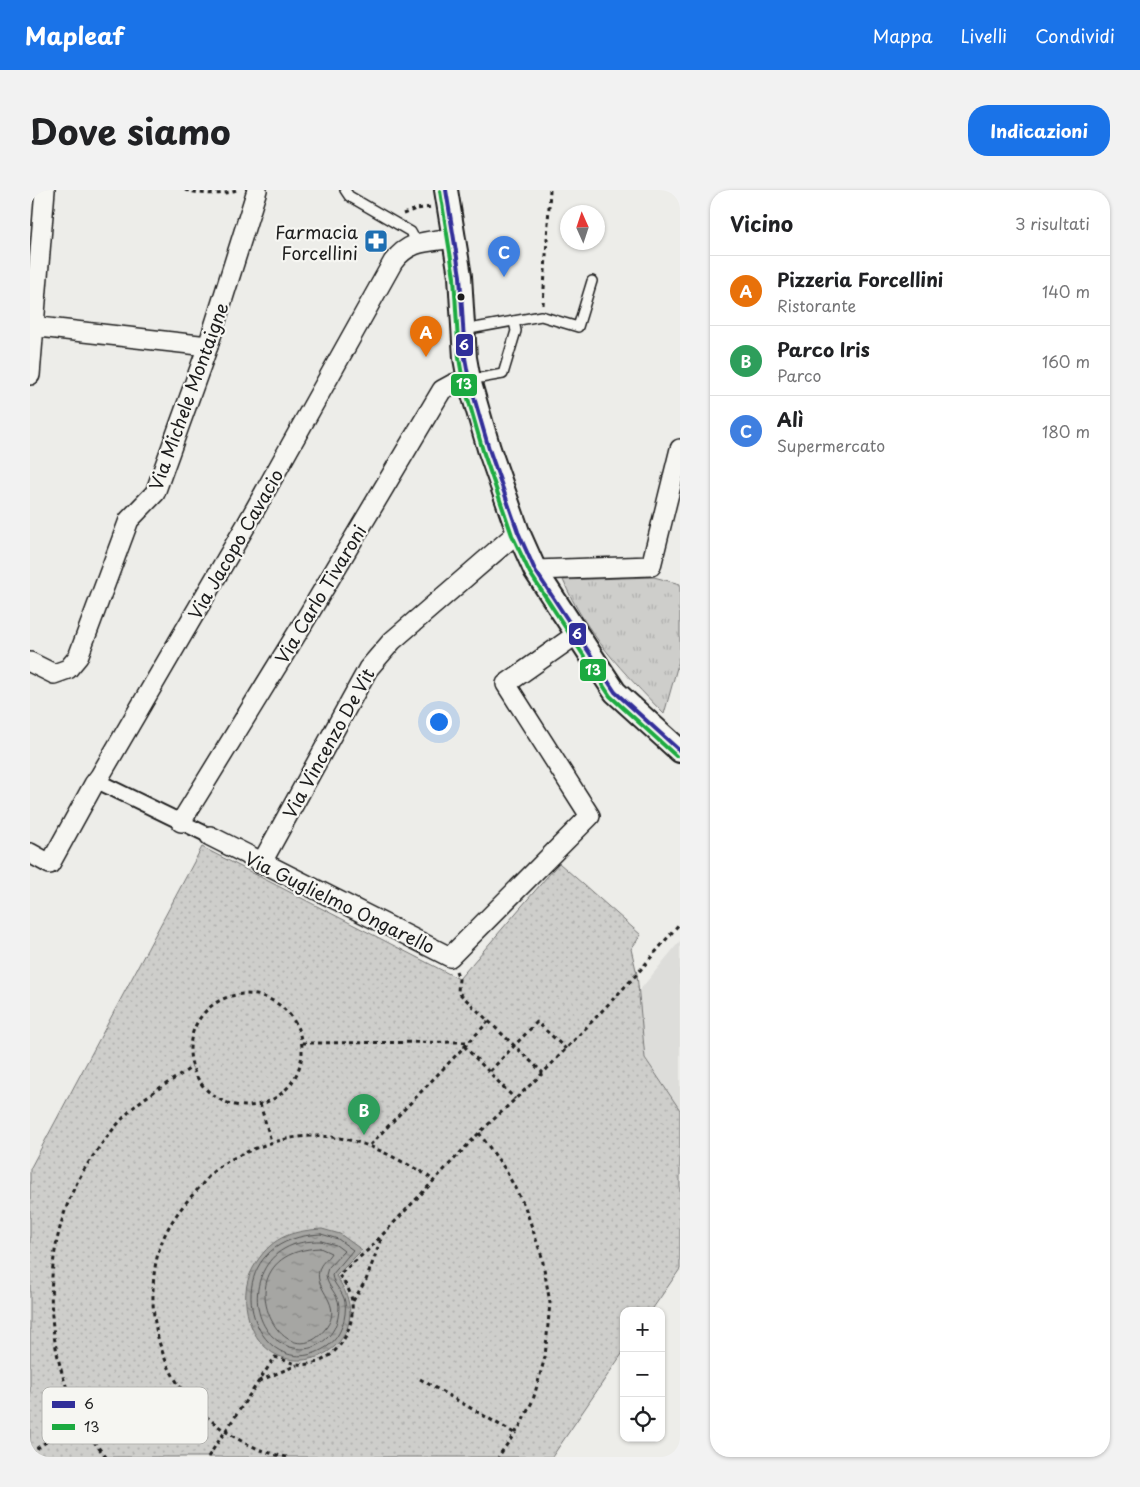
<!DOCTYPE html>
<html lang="it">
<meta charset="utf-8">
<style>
:root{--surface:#fff;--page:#f2f2f2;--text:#202124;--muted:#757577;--line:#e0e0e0;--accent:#1a73e8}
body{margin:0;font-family:"Playpen Sans",sans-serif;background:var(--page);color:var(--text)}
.controls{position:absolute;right:15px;bottom:15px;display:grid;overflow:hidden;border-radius:10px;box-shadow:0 1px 4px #0004}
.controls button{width:45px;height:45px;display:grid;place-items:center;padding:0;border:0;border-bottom:1px solid var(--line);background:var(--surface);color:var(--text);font:25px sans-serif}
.compass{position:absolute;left:530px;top:15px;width:45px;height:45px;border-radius:50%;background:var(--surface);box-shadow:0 1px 4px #0004;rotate:357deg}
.you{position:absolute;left:408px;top:531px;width:18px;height:18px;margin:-12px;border:4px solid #fff;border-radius:50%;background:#1a73e8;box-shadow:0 0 0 8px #1a73e833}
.badge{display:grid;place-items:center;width:32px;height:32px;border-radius:50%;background:var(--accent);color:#fff;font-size:16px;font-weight:700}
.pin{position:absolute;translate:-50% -41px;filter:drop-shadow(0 1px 2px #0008)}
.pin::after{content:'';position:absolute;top:26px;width:18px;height:15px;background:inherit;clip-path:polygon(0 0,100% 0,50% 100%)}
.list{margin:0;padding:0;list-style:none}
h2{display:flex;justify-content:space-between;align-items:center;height:65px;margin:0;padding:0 20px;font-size:21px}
h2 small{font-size:16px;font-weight:400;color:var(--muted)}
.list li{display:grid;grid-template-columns:32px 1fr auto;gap:15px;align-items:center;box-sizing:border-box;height:70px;padding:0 20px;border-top:1px solid var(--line)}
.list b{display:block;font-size:19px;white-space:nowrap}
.list p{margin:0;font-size:16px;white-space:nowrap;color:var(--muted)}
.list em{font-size:16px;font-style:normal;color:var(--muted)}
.icon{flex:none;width:28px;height:28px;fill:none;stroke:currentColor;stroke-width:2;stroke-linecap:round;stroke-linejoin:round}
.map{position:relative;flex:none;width:650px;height:1267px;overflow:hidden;border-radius:20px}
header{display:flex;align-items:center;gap:30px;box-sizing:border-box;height:70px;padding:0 25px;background:var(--accent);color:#fff}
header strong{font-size:24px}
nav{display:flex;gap:28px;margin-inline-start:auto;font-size:18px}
.intro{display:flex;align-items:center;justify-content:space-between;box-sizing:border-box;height:120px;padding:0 30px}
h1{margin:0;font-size:35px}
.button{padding:12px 22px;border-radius:20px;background:var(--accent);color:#fff;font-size:18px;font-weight:700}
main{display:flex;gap:30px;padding:0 30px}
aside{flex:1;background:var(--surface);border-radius:20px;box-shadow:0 1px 4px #0004}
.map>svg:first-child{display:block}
.built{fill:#ddddda}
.grass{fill:url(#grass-tufts);stroke:#757574}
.park{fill:url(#park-dots);stroke:#757574}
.water{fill:url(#water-ripples);stroke:#6f6f6d}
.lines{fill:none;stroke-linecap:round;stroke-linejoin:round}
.shore{stroke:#535352;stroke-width:1}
.service-casing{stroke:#1c1c1c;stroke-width:12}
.pedestrian-casing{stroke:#1c1c1c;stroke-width:18}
.minor-casing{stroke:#1c1c1c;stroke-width:22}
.tertiary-casing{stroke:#1c1c1c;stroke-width:26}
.path{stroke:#1c1c1c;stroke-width:3;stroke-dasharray:4 4;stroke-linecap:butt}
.service{stroke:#f6f6f2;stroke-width:9}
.pedestrian{stroke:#f6f6f2;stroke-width:14}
.minor{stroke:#f6f6f2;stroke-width:19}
.tertiary{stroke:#f6f6f2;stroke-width:22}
.bus-1-casing{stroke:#f6f6f2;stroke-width:8}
.bus-2-casing{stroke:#f6f6f2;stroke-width:8}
.bus-1{stroke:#312f9a;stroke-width:4}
.bus-2{stroke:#1baa40;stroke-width:4}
.bus-dot{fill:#1c1c1c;stroke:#f6f6f2;stroke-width:2}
.labels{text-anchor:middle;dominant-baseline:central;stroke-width:4.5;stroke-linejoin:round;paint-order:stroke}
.poi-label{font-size:18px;fill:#1c1c1c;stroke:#f6f6f2;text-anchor:end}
.street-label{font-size:18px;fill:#1c1c1c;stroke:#f6f6f2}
.key{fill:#f6f6f2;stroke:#b5b5b2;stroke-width:1}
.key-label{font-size:14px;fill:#1c1c1c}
.line-badge{stroke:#f6f6f2;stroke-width:2}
.badge-label{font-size:14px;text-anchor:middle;font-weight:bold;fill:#fff}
</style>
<header>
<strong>Mapleaf</strong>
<nav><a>Mappa</a><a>Livelli</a><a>Condividi</a></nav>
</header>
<div class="intro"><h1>Dove siamo</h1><a class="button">Indicazioni</a></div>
<main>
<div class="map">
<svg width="650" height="1267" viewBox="0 0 650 1267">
<defs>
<pattern id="grass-tufts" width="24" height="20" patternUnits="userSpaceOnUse" patternTransform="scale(1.25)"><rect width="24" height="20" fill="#cececb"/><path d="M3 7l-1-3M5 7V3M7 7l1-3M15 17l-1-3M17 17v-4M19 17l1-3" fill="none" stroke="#b0b0ae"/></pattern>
<pattern id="park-dots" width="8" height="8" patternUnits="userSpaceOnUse" patternTransform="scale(1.25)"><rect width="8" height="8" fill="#cececb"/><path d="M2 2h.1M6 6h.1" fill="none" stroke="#b0b0ae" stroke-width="1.8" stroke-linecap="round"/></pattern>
<pattern id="water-ripples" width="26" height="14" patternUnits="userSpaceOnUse" patternTransform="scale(1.25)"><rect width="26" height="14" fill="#a6a6a3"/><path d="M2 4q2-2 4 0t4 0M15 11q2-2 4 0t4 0" fill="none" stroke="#868684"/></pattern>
</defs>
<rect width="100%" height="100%" fill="#edede9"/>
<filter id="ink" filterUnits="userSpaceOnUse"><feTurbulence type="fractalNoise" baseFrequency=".02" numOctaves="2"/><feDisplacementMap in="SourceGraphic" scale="10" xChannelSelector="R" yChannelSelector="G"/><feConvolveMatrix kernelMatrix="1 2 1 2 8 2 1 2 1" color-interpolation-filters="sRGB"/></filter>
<g filter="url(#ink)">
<polygon class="built" points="650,751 650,920 615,868 609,801"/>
<path class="grass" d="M624 387 650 394V467L634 524C593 482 556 444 533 390Z"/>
<polygon class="park" points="172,657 429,789 529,673 611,745 601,759 607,784 615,868 650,920 650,1079 621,1121 594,1121 594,1161 522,1267 0,1267 0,979"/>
<path class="water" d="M292 1039 310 1044 332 1060 306 1086C359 1159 244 1209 219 1130 214 1113 214 1094 223 1078 240 1048 259 1041 292 1039Z"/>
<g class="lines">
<g class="shore">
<path d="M291 1044 308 1049 323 1060 302 1085C303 1095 313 1101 315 1112 317 1127 311 1147 298 1156 224 1206 173 1049 291 1044Z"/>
<path d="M291 1051 306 1055 314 1061 298 1078 296 1085C297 1097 308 1103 309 1116 309 1133 303 1146 289 1154 279 1160 271 1160 260 1157 218 1143 217 1080 254 1059 266 1052 278 1051 291 1051Z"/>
<path d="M290 1058 301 1063C298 1069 290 1073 289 1081 284 1100 314 1114 296 1138 252 1197 187 1062 290 1058Z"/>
</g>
<g class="service-casing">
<g id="service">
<polyline points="315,0 319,6 381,42 387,53"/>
<polyline points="434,140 511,126 548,137 562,91"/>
<polyline points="439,190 473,184 486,141 484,131"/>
</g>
</g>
<g class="pedestrian-casing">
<polyline id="pedestrian" points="67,591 180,646"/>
</g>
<g class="minor-casing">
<g id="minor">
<polyline points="0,136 178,156"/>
<polyline points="0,185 15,0"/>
<polyline points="505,380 621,376 650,259"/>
<polyline points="0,472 24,484 38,479 48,467 99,330 125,303 178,156 227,0"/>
<polyline points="151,632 274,432 412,200 423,194 439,190"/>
<polyline points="180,646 420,767 560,626 476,494 547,444"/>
<path d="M0 663 20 674 64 594 70 586 218 332 363 72C380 49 399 52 425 48"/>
<polyline points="231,674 338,479 362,451 488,342"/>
</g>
</g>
<g class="tertiary-casing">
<polyline id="tertiary" points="416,0 430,86 435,168 439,190 459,259 488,342 505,380 585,502 650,561"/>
</g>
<g class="path">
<path d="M155 0C171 4 190 6 206 0"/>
<polyline points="373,24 386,19 401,17"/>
<polyline points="513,115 520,0"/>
<polyline points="426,781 429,789 428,802 513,883"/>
<circle cx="216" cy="860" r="56"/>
<polyline points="272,853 438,852"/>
<polyline points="434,856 485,909"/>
<polyline points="460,881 507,832 536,859"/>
<polyline points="230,914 241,951"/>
<polyline points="449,943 475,979 495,1017 512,1067 520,1113 515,1167 503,1210 490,1236 468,1267"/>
<polyline points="340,955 458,832"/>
<polyline points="323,1111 336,1090 352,1047"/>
<polyline points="390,1189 484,1243"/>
<polyline points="229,1191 267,1175"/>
<polyline points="0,1263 50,1229"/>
<path d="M76 1267C8 1188 2 1046 66 962 77 946 91 929 105 916 122 901 144 890 162 877"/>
<path d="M178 1267 245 1167C252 1169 260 1173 267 1174 301 1179 325 1144 322 1113 322 1103 315 1093 309 1085L338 1060 449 943 513 883 607 784 650 733"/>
<path d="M257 1267C222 1261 192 1242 166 1217 139 1188 124 1151 123 1111 122 1062 135 1034 168 999 173 994 177 987 183 982 192 973 207 966 219 961 272 938 317 942 367 969 380 976 392 981 403 990"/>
</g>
<use href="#service" class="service"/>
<use href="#pedestrian" class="pedestrian"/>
<use href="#minor" class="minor"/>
<use href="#tertiary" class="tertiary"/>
<g class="bus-1-casing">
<polyline id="bus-1" points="416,0 430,86 435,168 439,190 459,259 488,342 505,380 585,502 650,561"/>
</g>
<g class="bus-2-casing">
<polyline id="bus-2" points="410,1 424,87 429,168 433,191 453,261 482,345 500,383 580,506 646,566"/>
</g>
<use href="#bus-1" class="bus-1"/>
<use href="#bus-2" class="bus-2"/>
</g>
</g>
<defs>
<g id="pharmacy-square" transform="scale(1.25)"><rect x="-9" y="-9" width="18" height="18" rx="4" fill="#1f6fb2" stroke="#f6f6f2"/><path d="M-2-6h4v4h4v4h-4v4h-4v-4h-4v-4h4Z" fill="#fff"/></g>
</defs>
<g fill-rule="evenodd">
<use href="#pharmacy-square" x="346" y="51"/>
</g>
<circle class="bus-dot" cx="431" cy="107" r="4.5"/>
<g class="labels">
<g class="poi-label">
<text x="328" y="41">Farmacia<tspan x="328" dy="21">Forcellini</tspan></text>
</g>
<g class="street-label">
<text transform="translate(158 206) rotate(-70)">Via Michele Montaigne</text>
<text transform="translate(205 354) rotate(-60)">Via Jacopo Cavacio</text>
<text transform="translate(290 404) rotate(-59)">Via Carlo Tivaroni</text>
<text transform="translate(298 553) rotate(-61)">Via Vincenzo De Vit</text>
<text transform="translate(310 712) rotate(26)">Via Guglielmo Ongarello</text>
</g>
</g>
<rect x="12" y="1197" width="166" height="57" rx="8" class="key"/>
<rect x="22" y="1211" width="23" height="7" fill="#312f9a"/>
<rect x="22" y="1234" width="23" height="6" fill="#1baa40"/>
<g class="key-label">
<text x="54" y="1219">6</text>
<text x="54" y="1242">13</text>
</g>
<g class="line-badge">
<rect x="425" y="143" width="19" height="24" rx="5" fill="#312f9a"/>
<rect x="420" y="183" width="28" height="24" rx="5" fill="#1baa40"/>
<rect x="538" y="432" width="19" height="24" rx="5" fill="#312f9a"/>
<rect x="549" y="468" width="28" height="24" rx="5" fill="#1baa40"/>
</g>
<g class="badge-label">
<text x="434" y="160">6</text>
<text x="434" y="199">13</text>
<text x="547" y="449">6</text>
<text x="563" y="485">13</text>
</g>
</svg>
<div class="controls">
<button>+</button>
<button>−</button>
<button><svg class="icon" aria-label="locate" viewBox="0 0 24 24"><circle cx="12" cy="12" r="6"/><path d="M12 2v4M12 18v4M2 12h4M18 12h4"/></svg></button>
</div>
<svg class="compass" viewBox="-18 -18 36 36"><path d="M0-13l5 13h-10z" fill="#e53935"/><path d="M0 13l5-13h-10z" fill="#757577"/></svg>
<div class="you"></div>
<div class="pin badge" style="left:396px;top:167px;background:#e8710a">A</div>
<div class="pin badge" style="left:334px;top:945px;background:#2e9e5b">B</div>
<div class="pin badge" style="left:474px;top:87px;background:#3f7fe0">C</div>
</div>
<aside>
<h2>Vicino<small>3 risultati</small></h2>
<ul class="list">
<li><span class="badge" style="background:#e8710a">A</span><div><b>Pizzeria Forcellini</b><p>Ristorante</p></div><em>140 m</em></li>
<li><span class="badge" style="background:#2e9e5b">B</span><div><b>Parco Iris</b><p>Parco</p></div><em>160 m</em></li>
<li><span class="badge" style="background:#3f7fe0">C</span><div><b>Alì</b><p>Supermercato</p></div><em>180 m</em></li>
</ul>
</aside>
</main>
